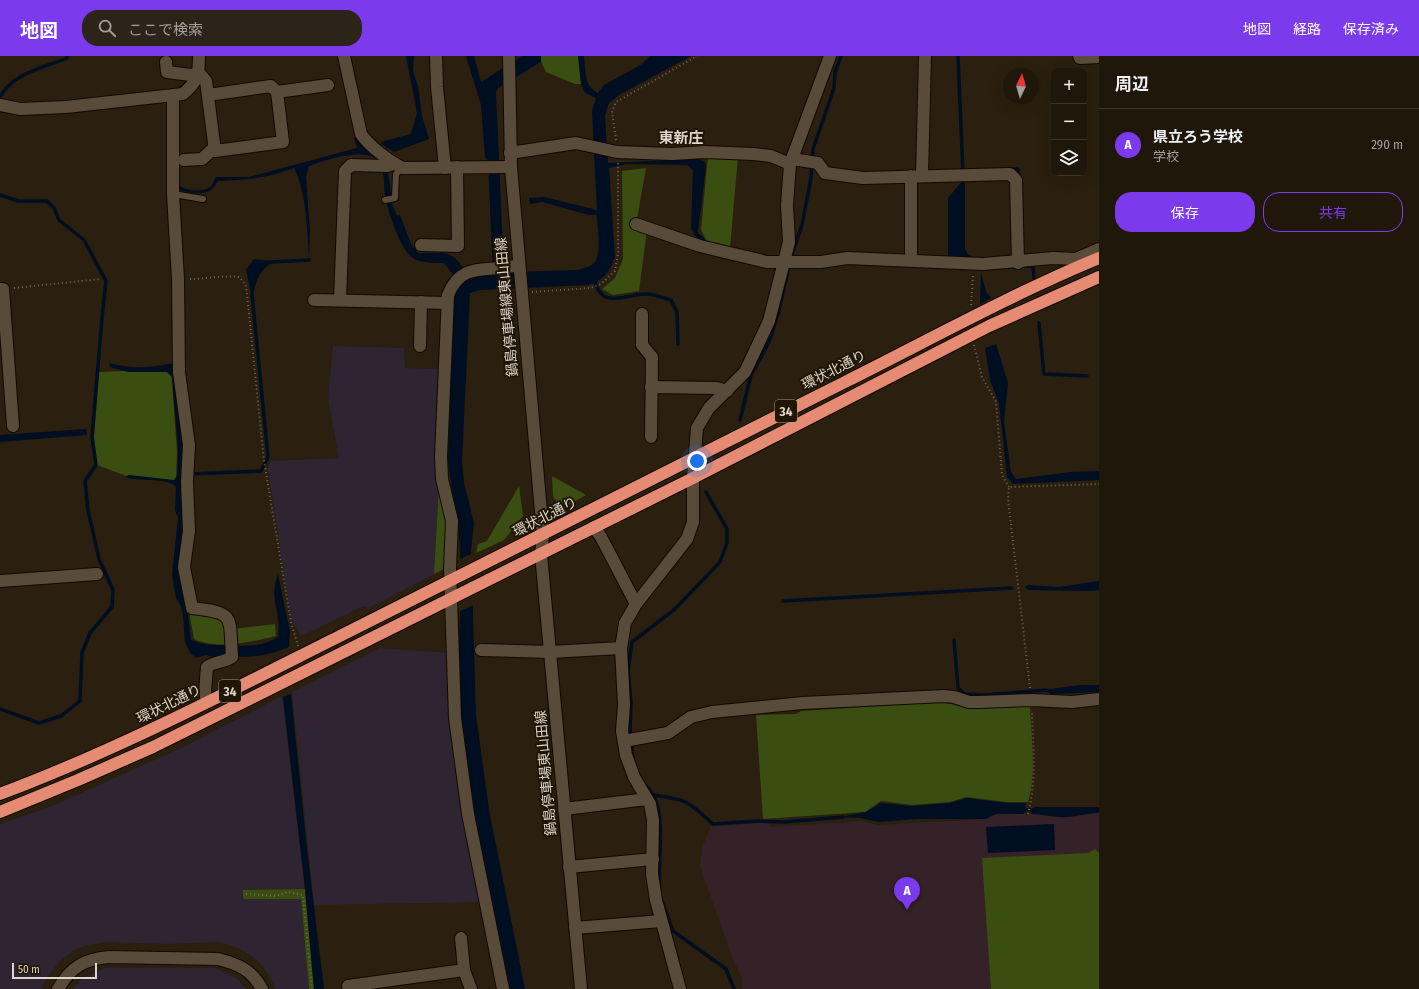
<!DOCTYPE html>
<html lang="ja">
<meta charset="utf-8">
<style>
:root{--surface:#20170b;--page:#2d2419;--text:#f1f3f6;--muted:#a29f9d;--line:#3d362c;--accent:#7c3aed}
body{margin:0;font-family:"Fira Sans Condensed","Noto Sans JP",sans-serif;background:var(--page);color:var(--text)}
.controls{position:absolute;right:12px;top:12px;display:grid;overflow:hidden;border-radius:8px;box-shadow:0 4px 16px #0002}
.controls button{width:36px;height:36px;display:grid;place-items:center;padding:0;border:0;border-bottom:1px solid var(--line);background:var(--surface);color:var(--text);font:20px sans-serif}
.compass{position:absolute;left:1003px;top:12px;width:36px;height:36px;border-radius:50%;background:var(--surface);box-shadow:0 4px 16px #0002;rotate:5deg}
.scale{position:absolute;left:12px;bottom:10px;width:85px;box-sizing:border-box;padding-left:4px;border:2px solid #ddd5cb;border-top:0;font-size:11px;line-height:14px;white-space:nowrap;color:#ddd5cb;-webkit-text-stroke:3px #211606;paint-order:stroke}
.you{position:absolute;left:697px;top:405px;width:14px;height:14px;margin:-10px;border:3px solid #fff;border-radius:50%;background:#1a73e8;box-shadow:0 0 0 6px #1a73e833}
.badge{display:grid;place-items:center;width:26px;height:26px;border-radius:50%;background:var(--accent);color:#fff;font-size:13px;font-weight:700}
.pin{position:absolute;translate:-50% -33px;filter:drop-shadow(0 1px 2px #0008)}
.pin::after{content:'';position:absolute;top:21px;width:14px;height:12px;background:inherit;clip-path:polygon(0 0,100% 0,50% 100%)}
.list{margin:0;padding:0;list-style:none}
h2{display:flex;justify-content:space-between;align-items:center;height:52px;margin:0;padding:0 16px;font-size:17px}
h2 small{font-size:13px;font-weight:400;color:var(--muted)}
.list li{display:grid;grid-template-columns:26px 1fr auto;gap:12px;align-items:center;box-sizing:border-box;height:72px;padding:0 16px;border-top:1px solid var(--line)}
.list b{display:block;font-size:15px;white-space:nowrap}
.list p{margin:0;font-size:13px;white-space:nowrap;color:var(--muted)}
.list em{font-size:13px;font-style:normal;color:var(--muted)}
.actions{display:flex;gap:8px;padding:12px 16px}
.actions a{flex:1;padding:9px 0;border:1px solid var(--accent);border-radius:16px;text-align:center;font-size:14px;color:var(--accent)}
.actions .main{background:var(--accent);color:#fff}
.icon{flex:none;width:22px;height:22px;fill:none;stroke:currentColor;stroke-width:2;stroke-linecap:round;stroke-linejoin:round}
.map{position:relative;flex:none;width:1099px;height:933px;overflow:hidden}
header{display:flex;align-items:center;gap:24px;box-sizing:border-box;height:56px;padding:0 20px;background:var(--accent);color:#fff}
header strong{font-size:19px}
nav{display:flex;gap:22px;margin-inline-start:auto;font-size:14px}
.search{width:280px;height:36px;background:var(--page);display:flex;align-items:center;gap:10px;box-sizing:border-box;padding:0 14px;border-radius:16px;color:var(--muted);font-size:15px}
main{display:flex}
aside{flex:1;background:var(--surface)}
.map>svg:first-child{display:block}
.industrial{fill:#2f2432}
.education{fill:#352228}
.green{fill:#3a4e11}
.water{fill:#000e21}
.pier{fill:#2b1f0f}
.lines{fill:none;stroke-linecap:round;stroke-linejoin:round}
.stream{stroke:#000e21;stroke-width:3.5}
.lane-casing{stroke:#130800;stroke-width:8}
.street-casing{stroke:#130800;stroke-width:14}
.secondary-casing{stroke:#130800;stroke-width:14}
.highway-casing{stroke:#130800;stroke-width:14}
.path{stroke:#72685a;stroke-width:2;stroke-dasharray:1 3;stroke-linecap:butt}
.lane{stroke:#594b3a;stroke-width:6}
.street{stroke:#594b3a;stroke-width:12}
.secondary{stroke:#594b3a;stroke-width:12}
.highway{stroke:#e58a73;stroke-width:12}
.labels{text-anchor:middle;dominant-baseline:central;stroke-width:4;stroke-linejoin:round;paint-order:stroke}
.shield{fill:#211606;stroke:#a59c90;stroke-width:1}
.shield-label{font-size:13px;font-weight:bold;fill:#ddd5cb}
.street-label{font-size:14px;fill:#ddd5cb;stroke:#211606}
.neighbourhood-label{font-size:15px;font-weight:bold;fill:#ddd5cb;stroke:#211606}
</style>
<header>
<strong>地図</strong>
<div class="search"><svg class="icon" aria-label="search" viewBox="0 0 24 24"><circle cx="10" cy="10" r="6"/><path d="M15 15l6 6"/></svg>ここで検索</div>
<nav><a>地図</a><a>経路</a><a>保存済み</a></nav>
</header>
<main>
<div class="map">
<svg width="1099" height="933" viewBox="0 0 1099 933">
<rect width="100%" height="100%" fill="#2b1f0f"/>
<g class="industrial">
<polygon points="333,290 404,292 405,312 443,313 439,430 434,518 369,552 364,550 301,580 291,563 268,413 271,405 339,402 328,342"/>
<polygon points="380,592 449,597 483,846 314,849 292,636"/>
<polygon points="282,640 305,833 243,834 243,842 301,843 309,933 276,933 268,917 256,903 238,892 219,886 168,888 108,886 88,889 74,894 61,904 49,918 41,933 0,933 0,768 55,749 183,691"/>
<polygon points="105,912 215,912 238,923 246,933 73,933 81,923"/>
</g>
<polygon class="education" points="1086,757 1099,757 1099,933 742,933 742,922 731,898 700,810 702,792 711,770 768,767 770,771 863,765 878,769 986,763 996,758 1038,758 1044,760 1068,761"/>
<g class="green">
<polygon points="541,0 578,0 581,28 575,28 546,16 541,6"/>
<polygon points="708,99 738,100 730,193 709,189 701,174"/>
<polygon points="646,112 637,163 647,174 639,235 613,239 602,233 615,222 623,203 622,115"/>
<polygon points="171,313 177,395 176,425 129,421 97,409 94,381 99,316"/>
<polygon points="552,420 586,439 568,449 559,448 553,441"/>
<polygon points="439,430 449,472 448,511 434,518"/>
<polygon points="519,430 523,460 504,484 476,497 478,488 487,485"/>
<path d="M194 545 201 551 222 552 233 573 275 568 276 580C252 586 217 594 194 583L190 561Z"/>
<path d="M940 646 966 651 1030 649C1031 679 1037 718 1028 746H1006L966 741 950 746 912 749 881 745 865 756 763 763 756 659 796 658 801 655Z"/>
<polygon points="1095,793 1099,797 1099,933 991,933 982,802 1088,797"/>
<polygon points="305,833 314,933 309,933 301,843 243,843 243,834"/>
</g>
<g class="water">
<polygon points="406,0 414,0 413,15 418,30 422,60 429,83 394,96 381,88 384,85 411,78 417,57"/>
<path d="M466 0H474L481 26 522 0H541V6L498 32 496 36 504 216 578 214C584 212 591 211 595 206 602 197 597 170 597 159H589L542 146 530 148 529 142 544 141 597 154 592 55 596 42 585 37 581 28 578 0H584C586 15 583 29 598 37L604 29 642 8 650 0H691L619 39 609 47 605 59 608 107 698 103 704 105 706 110 698 176 708 187 696 181 691 173 693 114 687 109 626 108 609 112 615 201C608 218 605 223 588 229L480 234 470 237 462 405 464 427 474 467 471 494 476 659 489 754 525 933H510C492 842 470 752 461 659 455 604 463 549 460 493 459 463 451 434 448 404L454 239 459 226 444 207C435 207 420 207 413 202 401 194 391 163 387 149L392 147 397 160 400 159 411 188 418 197C450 198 450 192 469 220L493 219 488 104 485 101 481 49Z"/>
<path d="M357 81C381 102 389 104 391 139L385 140C383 128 386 114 378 104 365 91 324 104 309 110L306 121 310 176 309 204C308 178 306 135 294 112 266 122 248 124 218 125 216 127 215 131 212 133 205 140 186 137 177 133L179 129C186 135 203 137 211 130 213 128 214 124 216 121H249L357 92 354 82Z"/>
<polygon points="963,124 965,126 965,193 968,198 978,204 947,202 948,200 948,142"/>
<path d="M254 203 276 205C258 213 257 224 252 242L246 214Z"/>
<polygon points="981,216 986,236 991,242 980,248"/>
<polygon points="996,288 1008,327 1004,365 1011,416 1016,423 1070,416 1099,415 1099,424 1013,428 1007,421 999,347 990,324 985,292"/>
<path d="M109 307C132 313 150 312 174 307L186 395 187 548 191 584C203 589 212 589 225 589 246 590 259 592 278 581 282 556 268 543 278 518L290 576 289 591C274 598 256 601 239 601L235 597C225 601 215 603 206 599L196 602 190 597 185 586 183 559 181 550 176 542 172 519 178 462 175 454 176 431C168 421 139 426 125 421L129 419 174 424 177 420 178 394 172 321 167 316H128L110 311Z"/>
<polygon points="86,373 87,379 0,386 0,379"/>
<polygon points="1099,525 1099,534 1091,535 1028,534 1025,531 1028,529 1059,531"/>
<polygon points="1081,629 1099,629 1099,636 1051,638 1042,634"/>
<polygon points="291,638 307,793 324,933 314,933 305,833 283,641"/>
<polygon points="967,742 1007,747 1026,747 1024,758 996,758 986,763 916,763 879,766 860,762 839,761 866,756 881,747 912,750 950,747"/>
<path d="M1034 751H1099V757C1088 757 1079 760 1068 761 1055 762 1043 758 1031 758Z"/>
<polygon points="1054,768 1055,794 988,797 986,771"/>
</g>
<polygon class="pier" points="473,497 474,549 458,556 458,504"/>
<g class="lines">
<g class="stream">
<polyline points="958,0 963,117"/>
<polyline points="178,35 188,25"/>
<path d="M0 41C13 17 43 12 67 2L68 0"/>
<polyline points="1008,113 1018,113 1019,122"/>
<polyline points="0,139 18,145 47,145 54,152 59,164 84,184 106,225 102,262 92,381 96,409 85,425 88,454 99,503 113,534 112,551 90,577 82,597 80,645 61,660 39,667 0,653"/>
<polyline points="387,140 389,148"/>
<polyline points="272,206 309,204"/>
<polyline points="1027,210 1033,210 1034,222"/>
<path d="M594 223C602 255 624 238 646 238 654 238 664 242 671 244L677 256 678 288"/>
<polyline points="1039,267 1044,318 1087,320"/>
<polyline points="740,364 751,319 769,286 778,258 791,201 802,169 811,122 813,93 834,32 835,16 841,0"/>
<polyline points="189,418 261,415 268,401 252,238"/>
<polyline points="783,545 1012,532"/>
<polyline points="954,584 958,632 965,638 985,639 1046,634"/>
<polyline points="633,702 630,673 631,646 628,614 632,586 675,553 720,506 727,487 727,473 706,436"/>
<path d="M645 729C648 732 651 735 653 739 666 759 657 808 660 833"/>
<path d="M654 739C688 744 688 745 713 768L758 765 784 766 843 761"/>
<polyline points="1021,754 1034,754"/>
<polyline points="662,845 673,875 726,913 734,933"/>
</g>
<g class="lane-casing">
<g id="lane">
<polyline points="173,138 203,143"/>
<polyline points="385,144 395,142 396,118 403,112"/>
</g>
</g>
<g class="street-casing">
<g id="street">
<path d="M344 0 361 78C369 90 389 105 403 112L511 111"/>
<polyline points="436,0 437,31 445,112"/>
<polyline points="1079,0 1080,2 1099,1"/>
<polyline points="166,6 167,16 191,19 199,17 206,25 215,95 283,86 277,36"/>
<path d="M173 39V138L178 223 179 316 189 389 187 426 189 475 184 511 192 552C236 557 229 559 232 601 224 607 215 605 207 611L205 636 207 646"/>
<polyline points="208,39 271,30 277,36 328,29"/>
<path d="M0 49 20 53 66 51 183 38C198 25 199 19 199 0"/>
<polyline points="510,97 576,87 617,96 672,98 705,96 754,98 771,100 790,108"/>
<polyline points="792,103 818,107 825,117 863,122 1010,118 1016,124 1018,207"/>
<polyline points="184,104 202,103 215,91"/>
<polyline points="922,119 925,0"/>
<polyline points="636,168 700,190 767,206 821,206 847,202 983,208 1053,202 1076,203 1099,193"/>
<polyline points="421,189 458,190 457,111"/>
<polyline points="911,198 911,120"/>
<polyline points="0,233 3,233 13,370"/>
<polyline points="314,244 447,247"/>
<polyline points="340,244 345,115 351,109 387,110 395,108"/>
<polyline points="642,258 642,289 652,301 651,381"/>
<polyline points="420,290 421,246"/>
<polyline points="651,331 717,332 727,335"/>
<polyline points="594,471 601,481 636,548"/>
<polyline points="0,525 97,518"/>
<polyline points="481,594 550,596 621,592"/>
<polyline points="624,685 668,677 691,661 712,656 803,647 944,640 954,641 969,646 979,646 1032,644 1072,646 1099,643"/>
<polyline points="564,753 647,743"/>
<polyline points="569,811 653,803"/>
<polyline points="575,872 661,865"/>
<polyline points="464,914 471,933"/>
<polyline points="348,930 464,914 461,882"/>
<path d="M58 933C71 911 84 903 109 901L218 903C238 908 252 914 262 933"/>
<path d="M503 933 468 758 455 662 450 513 452 465 442 423 441 401 448 239C462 204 488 217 518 209"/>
</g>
</g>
<g class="secondary-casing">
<g id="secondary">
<polyline points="509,0 511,111 543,479 541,498 581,933"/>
<polyline points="680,933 656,844 652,818 653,764 650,748 634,721 626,699 622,675 624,649 621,592 625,567 636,548 687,483 693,466 693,422 697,372 709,352 745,316 769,265 789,186 787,149 790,108 830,0"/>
</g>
</g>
<g class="highway-casing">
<g id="highway">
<path d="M0 738C117 694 228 636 340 580 509 496 676 410 845 326 929 284 1012 238 1099 202"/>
<polyline points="0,756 78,724 153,691 693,422 989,270 1099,221"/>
</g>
</g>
<g class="path">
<polyline points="616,84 612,56 616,46 697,0"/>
<path d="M190 223C206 223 223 219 239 221L246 229 264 405 291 566 298 590"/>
<polyline points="14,232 101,223"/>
<polyline points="532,236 590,232 601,228 615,215 618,198 618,107"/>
<polyline points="971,249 973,220"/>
<polyline points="974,289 982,321 996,346 1002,419 1009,431"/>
<polyline points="1030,632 1008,443 1009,431 1099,428"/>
<path d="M1028 758C1037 723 1033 690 1032 655"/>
<polyline points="246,838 276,840 288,836 303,839 312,933"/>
</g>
<use href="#lane" class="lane"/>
<use href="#street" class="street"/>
<use href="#secondary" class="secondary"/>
<use href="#highway" class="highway"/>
</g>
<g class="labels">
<g class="shield">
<rect x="775" y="344" width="22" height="22" rx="3"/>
<rect x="219" y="624" width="22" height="22" rx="3"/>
</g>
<g class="shield-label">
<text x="786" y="355">34</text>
<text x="230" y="635">34</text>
</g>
<g class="street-label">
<text transform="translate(507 251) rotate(-95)">鍋島停車場線東山田線</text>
<text transform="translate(834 314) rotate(-27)">環状北通り</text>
<text transform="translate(545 461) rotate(-27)">環状北通り</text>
<text transform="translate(169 648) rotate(-26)">環状北通り</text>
<text transform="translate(546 717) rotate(-95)">鍋島停車場東山田線</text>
</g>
<g class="neighbourhood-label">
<text x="681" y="82">東新庄</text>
</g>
</g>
</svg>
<div class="controls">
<button>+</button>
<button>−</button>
<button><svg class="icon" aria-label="layers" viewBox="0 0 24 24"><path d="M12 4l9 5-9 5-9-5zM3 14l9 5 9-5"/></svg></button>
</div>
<svg class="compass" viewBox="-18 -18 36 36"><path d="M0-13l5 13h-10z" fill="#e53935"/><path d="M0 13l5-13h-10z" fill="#a29f9d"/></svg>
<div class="scale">50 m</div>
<div class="you"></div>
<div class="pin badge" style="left:907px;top:854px">A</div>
</div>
<aside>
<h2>周辺<small></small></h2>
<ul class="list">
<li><span class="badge">A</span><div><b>県立ろう学校</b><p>学校</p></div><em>290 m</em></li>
</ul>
<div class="actions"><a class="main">保存</a><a>共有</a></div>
</aside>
</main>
